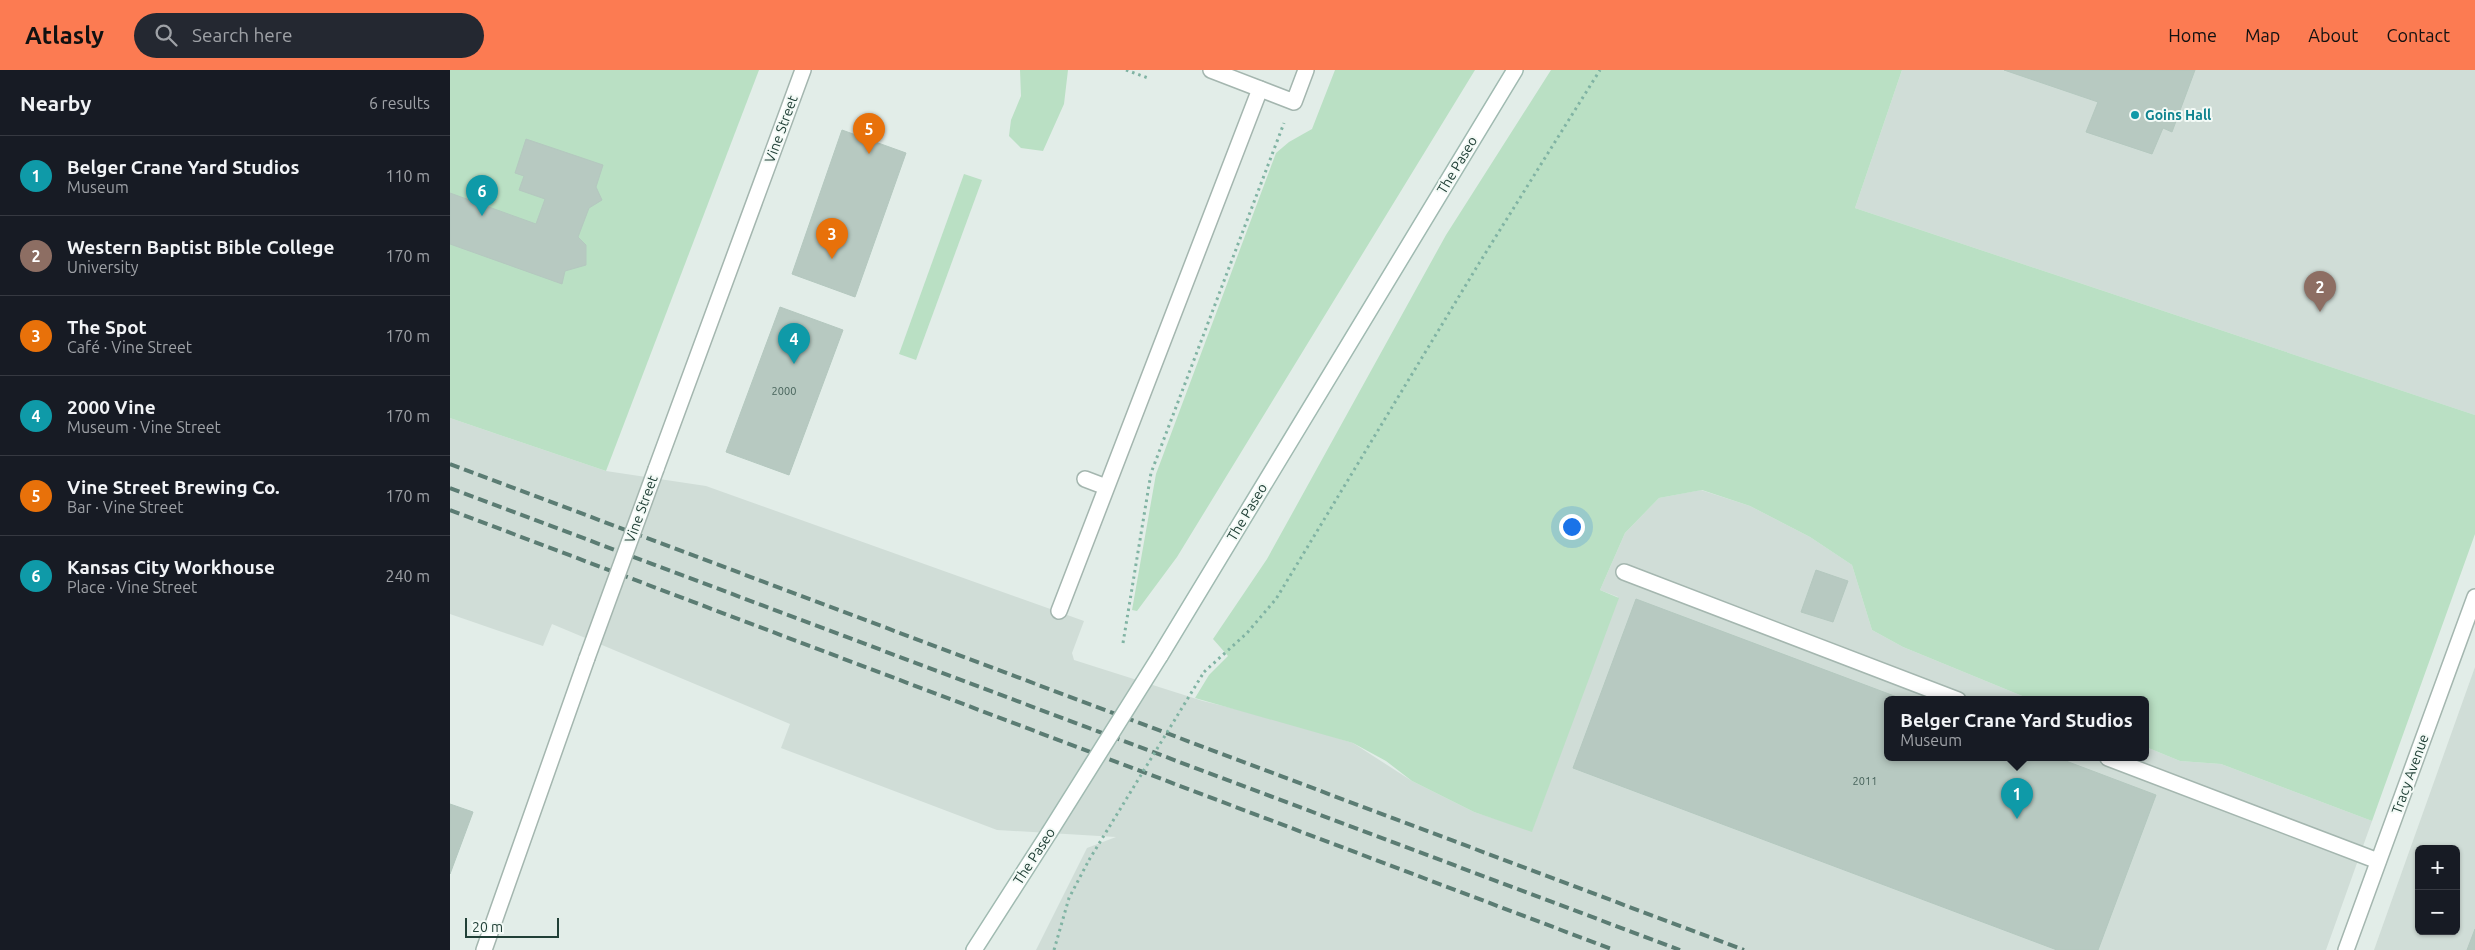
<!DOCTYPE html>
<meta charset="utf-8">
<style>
:root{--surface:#171b24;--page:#242831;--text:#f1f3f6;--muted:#9ea1a6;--line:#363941;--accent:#fc7b52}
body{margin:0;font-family:Ubuntu,sans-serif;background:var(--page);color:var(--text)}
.controls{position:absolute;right:15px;bottom:15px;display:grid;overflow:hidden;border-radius:8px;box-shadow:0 1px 4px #0004}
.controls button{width:45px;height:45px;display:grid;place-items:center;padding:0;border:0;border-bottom:1px solid var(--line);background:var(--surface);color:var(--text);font:25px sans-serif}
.scale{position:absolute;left:15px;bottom:12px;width:94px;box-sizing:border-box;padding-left:5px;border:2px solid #214037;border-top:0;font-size:14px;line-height:18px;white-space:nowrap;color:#214037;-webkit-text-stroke:4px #f3faf6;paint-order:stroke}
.you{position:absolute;left:1121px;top:456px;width:18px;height:18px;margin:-12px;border:4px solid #fff;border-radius:50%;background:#1a73e8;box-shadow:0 0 0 8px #1a73e833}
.badge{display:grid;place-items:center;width:32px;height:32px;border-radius:50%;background:var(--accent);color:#fff;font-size:16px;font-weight:700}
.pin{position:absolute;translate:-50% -41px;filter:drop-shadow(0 1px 2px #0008)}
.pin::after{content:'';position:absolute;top:26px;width:18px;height:15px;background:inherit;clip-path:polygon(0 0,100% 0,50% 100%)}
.popup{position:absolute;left:1434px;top:626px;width:265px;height:65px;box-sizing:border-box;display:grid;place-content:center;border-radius:8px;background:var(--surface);filter:drop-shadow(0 1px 4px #0005);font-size:16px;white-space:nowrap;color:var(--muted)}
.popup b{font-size:19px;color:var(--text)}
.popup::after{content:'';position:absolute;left:50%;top:100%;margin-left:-10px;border:10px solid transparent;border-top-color:var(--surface)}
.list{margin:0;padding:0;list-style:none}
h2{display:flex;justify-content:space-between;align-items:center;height:65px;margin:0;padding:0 20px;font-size:21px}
h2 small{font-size:16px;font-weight:400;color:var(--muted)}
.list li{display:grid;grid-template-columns:32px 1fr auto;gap:15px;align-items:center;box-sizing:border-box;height:80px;padding:0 20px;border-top:1px solid var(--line)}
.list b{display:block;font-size:19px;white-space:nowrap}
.list p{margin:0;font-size:16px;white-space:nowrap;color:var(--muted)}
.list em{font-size:16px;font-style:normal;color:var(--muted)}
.icon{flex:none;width:28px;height:28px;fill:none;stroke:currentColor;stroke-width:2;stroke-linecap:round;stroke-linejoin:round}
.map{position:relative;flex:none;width:2025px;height:880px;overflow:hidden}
header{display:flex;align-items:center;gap:30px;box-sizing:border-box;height:70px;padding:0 25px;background:var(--accent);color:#111}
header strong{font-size:24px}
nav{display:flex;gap:28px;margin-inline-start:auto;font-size:18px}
.search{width:350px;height:45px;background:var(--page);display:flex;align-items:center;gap:12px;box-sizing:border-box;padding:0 18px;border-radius:28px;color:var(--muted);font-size:19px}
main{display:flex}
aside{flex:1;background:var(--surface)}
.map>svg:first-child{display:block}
.built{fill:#d0ddd7;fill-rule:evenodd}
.green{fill:#bae0c4}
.building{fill:#b7c9c1;stroke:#b4c8bf}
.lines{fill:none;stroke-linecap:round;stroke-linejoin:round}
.service-casing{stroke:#a4b6af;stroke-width:18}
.minor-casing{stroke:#a4b6af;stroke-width:18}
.tertiary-casing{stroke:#a4b6af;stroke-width:18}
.secondary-casing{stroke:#a0bab1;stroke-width:18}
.path{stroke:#80b3a3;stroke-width:3;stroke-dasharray:2.5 4;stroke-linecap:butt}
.service{stroke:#fff;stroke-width:15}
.minor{stroke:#fff;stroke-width:15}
.tertiary{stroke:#fff;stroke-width:15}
.secondary{stroke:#fff;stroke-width:15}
.rail{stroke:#5b7c73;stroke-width:4;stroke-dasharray:10 5;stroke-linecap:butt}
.tertiary-bridge-casing{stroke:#a4b6af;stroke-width:18;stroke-linecap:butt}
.secondary-bridge-casing{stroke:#a0bab1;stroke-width:18;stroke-linecap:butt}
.path-bridge{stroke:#80b3a3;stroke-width:3;stroke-dasharray:2.5 4;stroke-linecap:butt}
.tertiary-bridge{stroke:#fff;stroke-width:15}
.secondary-bridge{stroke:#fff;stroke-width:15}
.culture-dot{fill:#0f9aa8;stroke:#f3faf6;stroke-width:2}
.labels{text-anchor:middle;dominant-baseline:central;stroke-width:4;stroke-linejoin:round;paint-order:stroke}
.number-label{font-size:11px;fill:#46625a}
.culture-label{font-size:14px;font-weight:bold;fill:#0d838f;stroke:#f3faf6;text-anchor:start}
.street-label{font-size:14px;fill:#214037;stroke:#f3faf6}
</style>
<header>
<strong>Atlasly</strong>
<div class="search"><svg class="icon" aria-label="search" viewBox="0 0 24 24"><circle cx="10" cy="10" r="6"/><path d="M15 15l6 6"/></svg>Search here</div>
<nav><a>Home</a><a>Map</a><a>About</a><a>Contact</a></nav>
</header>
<main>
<aside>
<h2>Nearby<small>6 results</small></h2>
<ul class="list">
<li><span class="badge" style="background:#0f9aa8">1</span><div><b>Belger Crane Yard Studios</b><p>Museum</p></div><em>110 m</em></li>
<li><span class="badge" style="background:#8d6e63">2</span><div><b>Western Baptist Bible College</b><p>University</p></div><em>170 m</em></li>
<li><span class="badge" style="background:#e8710a">3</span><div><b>The Spot</b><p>Café · Vine Street</p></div><em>170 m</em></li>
<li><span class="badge" style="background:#0f9aa8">4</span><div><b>2000 Vine</b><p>Museum · Vine Street</p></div><em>170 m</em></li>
<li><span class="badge" style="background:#e8710a">5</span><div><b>Vine Street Brewing Co.</b><p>Bar · Vine Street</p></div><em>170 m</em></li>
<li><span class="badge" style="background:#0f9aa8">6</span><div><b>Kansas City Workhouse</b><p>Place · Vine Street</p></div><em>240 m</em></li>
</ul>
</aside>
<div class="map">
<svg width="2025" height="880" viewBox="0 0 2025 880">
<rect width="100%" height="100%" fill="#e2ede8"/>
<g class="built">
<polygon points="1452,0 2025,0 2025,345 1405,138"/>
<polygon points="0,348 156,401 256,416 634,551 622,583 624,590 753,631 826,649 903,673 962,711 1024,742 1082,761 1168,527 1150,520 1175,463 1209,428 1251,420 1300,436 1360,467 1402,495 1422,560 1453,577 1582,630 1438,630 1438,688 1696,688 1696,677 1730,691 1771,694 1922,751 1876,880 586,880 637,778 666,767 547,760 331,678 340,654 102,554 93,576 0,544"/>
<path d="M2025 597V880H1924ZM1969 779H2006V861H1969Z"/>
</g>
<g class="green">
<polygon points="0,0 309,0 156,401 0,348"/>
<polygon points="570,0 618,0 614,34 593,81 571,78 559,66 561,50 571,26"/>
<polygon points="885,0 1025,0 727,487 687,541 682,540 706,404 826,83 839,72 862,59"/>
<polygon points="1101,0 1452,0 1405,138 2025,345 2025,464 1922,751 1771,694 1730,691 1696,677 1696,630 1582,630 1453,577 1422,560 1402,495 1360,467 1300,436 1252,420 1209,428 1175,463 1150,520 1169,528 1082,762 1024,742 962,711 936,691 903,673 745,628 759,605 778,586 763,569 817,489 996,165"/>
<polygon points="514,104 532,110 466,290 449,284"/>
</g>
<g class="building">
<polygon points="1554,0 1745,0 1722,62 1713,58 1702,84 1636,62 1648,32"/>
<polygon points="392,60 456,83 405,227 342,204"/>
<polygon points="76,69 153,95 146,117 152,130 139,138 128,167 136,175 136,195 115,201 112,214 0,174 0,123 86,154 95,129 69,120 74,106 65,103"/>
<polygon points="330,237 393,260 339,405 276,382"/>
<polygon points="1366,500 1398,511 1383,552 1351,542"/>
<polygon points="1186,529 1455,630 1438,630 1438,688 1608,688 1706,725 1648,880 1607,880 1123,698"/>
<polygon points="0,734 23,742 0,804"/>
<polygon points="2025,859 2025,880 2017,880"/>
</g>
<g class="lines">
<g class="service-casing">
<g id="service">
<polyline points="635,409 656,417"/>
<polyline points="1174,502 1508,630"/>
<polyline points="609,541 810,19"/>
<polyline points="1658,688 1928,791"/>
</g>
</g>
<g class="minor-casing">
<g id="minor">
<polyline points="761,0 844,32 856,0"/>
<polyline points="206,399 353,0"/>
<polyline points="1896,880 2025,527"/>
</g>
</g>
<g class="tertiary-casing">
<polyline id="tertiary" points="34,880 137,588"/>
</g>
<g class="secondary-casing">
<g id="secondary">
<polyline points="710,586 1065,0"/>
<polyline points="524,880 599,763"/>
</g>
</g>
<g class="path">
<polyline points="676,0 698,8"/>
<polyline points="673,573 701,403 834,53"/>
<polyline points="754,602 797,563 826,529 1028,195 1150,0"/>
<polyline points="604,880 619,828 639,790"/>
</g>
<use href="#service" class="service"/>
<use href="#minor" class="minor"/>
<use href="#tertiary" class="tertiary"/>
<use href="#secondary" class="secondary"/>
<g class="rail">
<polyline points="0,394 1294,880"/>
<polyline points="0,418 1230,880"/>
<polyline points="0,440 1164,880"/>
</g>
<g class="tertiary-bridge-casing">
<polyline id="tertiary-bridge" points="137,588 206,399"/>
</g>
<g class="secondary-bridge-casing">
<polyline id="secondary-bridge" points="599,763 710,586"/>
</g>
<polyline class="path-bridge" points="639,790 754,602"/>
<use href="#tertiary-bridge" class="tertiary-bridge"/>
<use href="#secondary-bridge" class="secondary-bridge"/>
</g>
<circle class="culture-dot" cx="1685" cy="45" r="5"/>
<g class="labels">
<g class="number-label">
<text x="334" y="321">2000</text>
<text x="1415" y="711">2011</text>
</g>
<g class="culture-label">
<text x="1695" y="45">Goins Hall</text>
</g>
<g class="street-label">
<text transform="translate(331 59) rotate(-70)">Vine Street</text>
<text transform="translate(1007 95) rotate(-59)">The Paseo</text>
<text transform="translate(191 439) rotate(-70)">Vine Street</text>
<text transform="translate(797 442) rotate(-59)">The Paseo</text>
<text transform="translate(1960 704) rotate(-70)">Tracy Avenue</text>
<text transform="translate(584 786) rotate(-57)">The Paseo</text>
</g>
</g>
</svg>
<div class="controls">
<button>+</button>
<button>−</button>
</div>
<div class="scale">20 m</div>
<div class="you"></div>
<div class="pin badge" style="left:1567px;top:749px;background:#0f9aa8">1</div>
<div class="popup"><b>Belger Crane Yard Studios</b>Museum</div>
<div class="pin badge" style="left:1870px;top:242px;background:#8d6e63">2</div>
<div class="pin badge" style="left:382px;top:189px;background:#e8710a">3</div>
<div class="pin badge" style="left:344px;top:294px;background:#0f9aa8">4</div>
<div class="pin badge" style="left:419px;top:84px;background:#e8710a">5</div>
<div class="pin badge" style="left:32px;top:146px;background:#0f9aa8">6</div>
</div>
</main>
